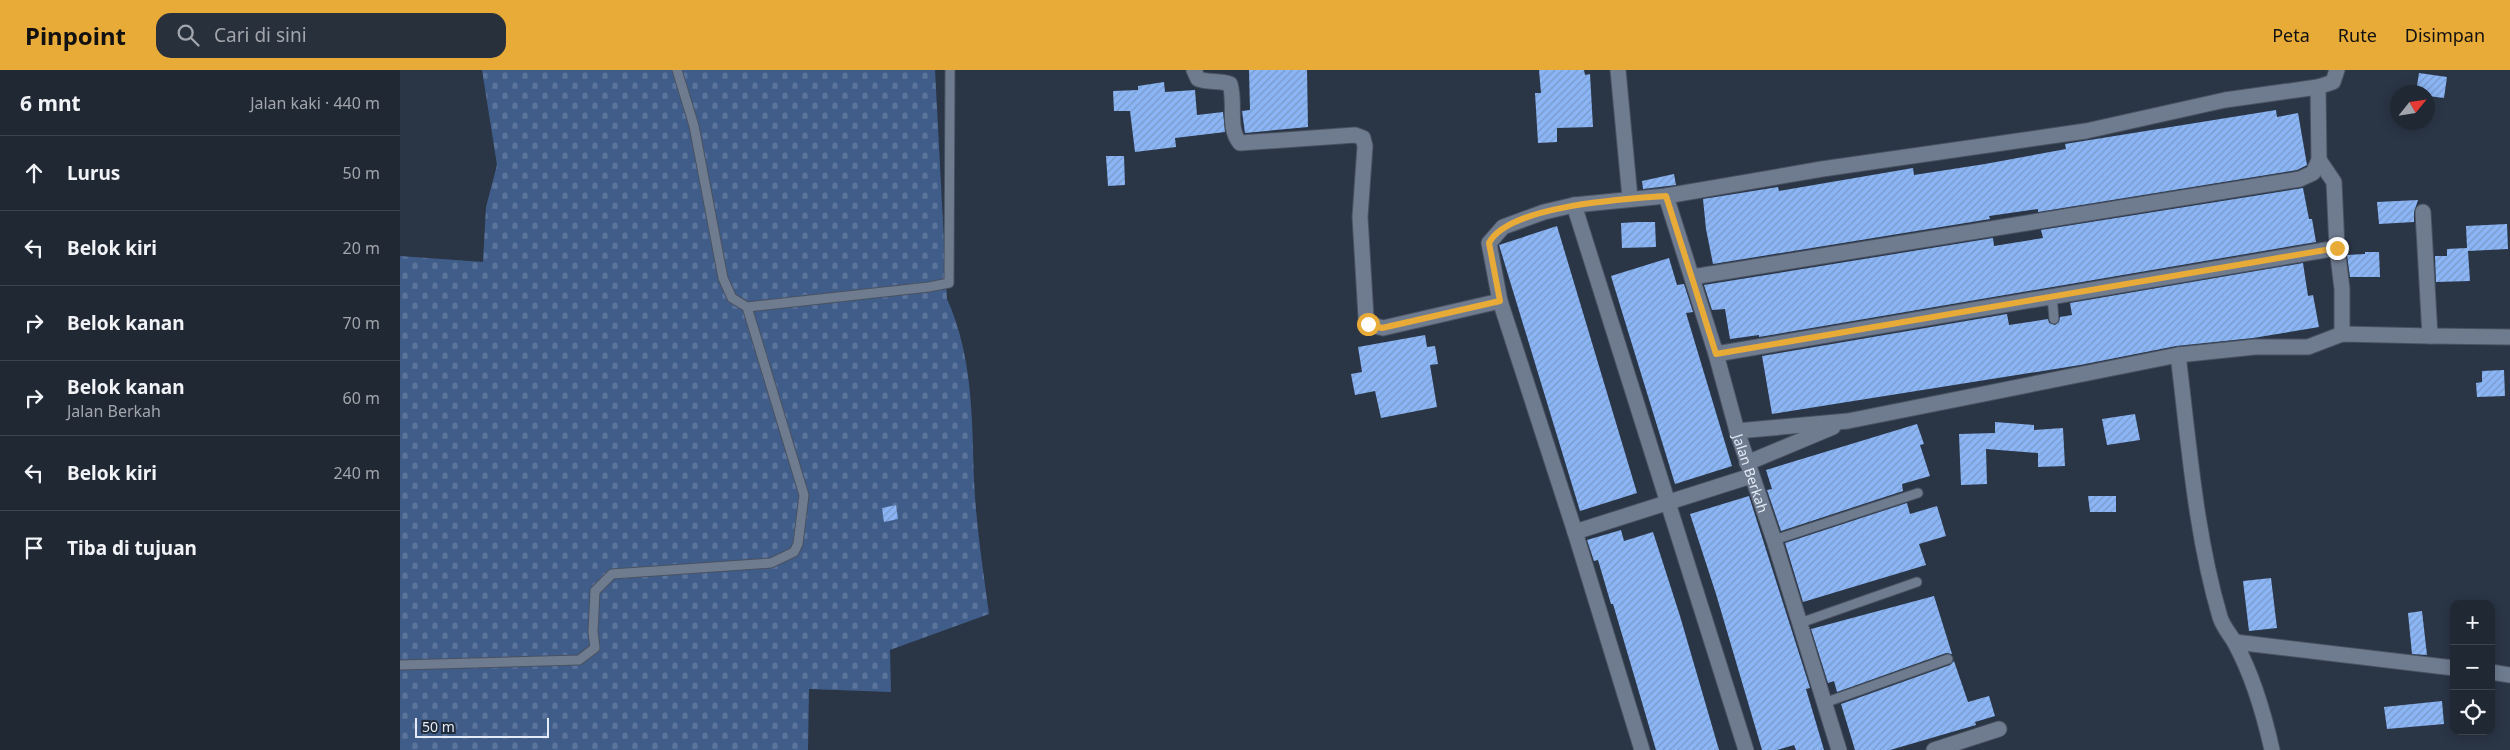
<!DOCTYPE html>
<html lang="id">
<meta charset="utf-8">
<style>
:root{--surface:#202834;--page:#28303c;--text:#f1f3f6;--muted:#a2a6ac;--line:#3d444f;--accent:#e9ab38}
body{margin:0;font-family:"Noto Sans",sans-serif;background:var(--page);color:var(--text)}
.controls{position:absolute;right:15px;bottom:15px;display:grid;overflow:hidden;border-radius:10px;box-shadow:0 2px 12px #0003}
.controls button{width:45px;height:45px;display:grid;place-items:center;padding:0;border:0;border-bottom:1px solid var(--line);background:var(--surface);color:var(--text);font:25px sans-serif}
.compass{position:absolute;left:1990px;top:15px;width:45px;height:45px;border-radius:50%;background:var(--surface);box-shadow:0 2px 12px #0003;rotate:60deg}
.scale{position:absolute;left:15px;bottom:12px;width:134px;box-sizing:border-box;padding-left:5px;border:2px solid #e4ebf6;border-top:0;font-size:14px;line-height:18px;white-space:nowrap;color:#e4ebf6;-webkit-text-stroke:4px #202b3b;paint-order:stroke}
.stop{position:absolute;width:15px;height:15px;margin:-11px;border:4px solid #e9ab38;border-radius:50%;background:#fff}
.stop.end{background:#e9ab38;border-color:#fff;box-shadow:0 1px 5px #0008}
.list{margin:0;padding:0;list-style:none}
h2{display:flex;justify-content:space-between;align-items:center;height:65px;margin:0;padding:0 20px;font-size:21px}
h2 small{font-size:16px;font-weight:400;color:var(--muted)}
.list li{display:grid;grid-template-columns:32px 1fr auto;gap:15px;align-items:center;box-sizing:border-box;height:75px;padding:0 20px;border-top:1px solid var(--line)}
.list b{display:block;font-size:19px;white-space:nowrap}
.list p{margin:0;font-size:16px;white-space:nowrap;color:var(--muted)}
.list em{font-size:16px;font-style:normal;color:var(--muted)}
.icon{flex:none;width:28px;height:28px;fill:none;stroke:currentColor;stroke-width:2;stroke-linecap:round;stroke-linejoin:round}
.map{position:relative;flex:none;width:2110px;height:680px;overflow:hidden}
header{display:flex;align-items:center;gap:30px;box-sizing:border-box;height:70px;padding:0 25px;background:var(--accent);color:#111}
header strong{font-size:24px}
nav{display:flex;gap:28px;margin-inline-start:auto;font-size:18px}
.search{width:350px;height:45px;background:var(--page);display:flex;align-items:center;gap:12px;box-sizing:border-box;padding:0 18px;border-radius:15px;color:var(--muted);font-size:19px}
main{display:flex}
aside{flex:1;background:var(--surface)}
.map>svg:first-child{display:block}
.cemetery{fill:url(#cemetery-stones)}
.building{fill:url(#building-hatch)}
.lines{fill:none;stroke-linecap:round;stroke-linejoin:round}
.lane-casing{stroke:#495261;stroke-width:11}
.street-casing{stroke:#495261;stroke-width:17}
.lane{stroke:#6f7c90;stroke-width:9}
.street{stroke:#6f7c90;stroke-width:15}
.route{stroke:#e9ab38;stroke-width:6}
.labels{text-anchor:middle;dominant-baseline:central;stroke-width:5;stroke-linejoin:round;paint-order:stroke}
.street-label{font-size:14px;fill:#e4ebf6;stroke:#202b3b}
</style>
<header>
<strong>Pinpoint</strong>
<div class="search"><svg class="icon" aria-label="search" viewBox="0 0 24 24"><circle cx="10" cy="10" r="6"/><path d="M15 15l6 6"/></svg>Cari di sini</div>
<nav><a>Peta</a><a>Rute</a><a>Disimpan</a></nav>
</header>
<main>
<aside>
<h2>6 mnt<small>Jalan kaki · 440 m</small></h2>
<ul class="list">
<li><svg class="icon" aria-label="ahead" viewBox="0 0 24 24"><path d="M12 20V5M6 11l6-6 6 6"/></svg><div><b>Lurus</b></div><em>50 m</em></li>
<li><svg class="icon" aria-label="left" viewBox="0 0 24 24"><path d="M17 20v-9H6M10 6l-5 5 5 5"/></svg><div><b>Belok kiri</b></div><em>20 m</em></li>
<li><svg class="icon" aria-label="right" viewBox="0 0 24 24"><path d="M7 20v-9h11M14 6l5 5-5 5"/></svg><div><b>Belok kanan</b></div><em>70 m</em></li>
<li><svg class="icon" aria-label="right" viewBox="0 0 24 24"><path d="M7 20v-9h11M14 6l5 5-5 5"/></svg><div><b>Belok kanan</b><p>Jalan Berkah</p></div><em>60 m</em></li>
<li><svg class="icon" aria-label="left" viewBox="0 0 24 24"><path d="M17 20v-9H6M10 6l-5 5 5 5"/></svg><div><b>Belok kiri</b></div><em>240 m</em></li>
<li><svg class="icon" aria-label="arrive" viewBox="0 0 24 24"><path d="M6 21V4h12l-3 4 3 4H6"/></svg><div><b>Tiba di tujuan</b></div></li>
</ul>
</aside>
<div class="map">
<svg width="2110" height="680" viewBox="0 0 2110 680">
<defs>
<pattern id="cemetery-stones" width="16" height="16" patternUnits="userSpaceOnUse" patternTransform="scale(1.25)"><rect width="16" height="16" fill="#405d8a"/><path d="M2 7V4a2 2 0 0 1 4 0v3zM10 15v-3a2 2 0 0 1 4 0v3z" fill="#5b749b"/></pattern>
<pattern id="building-hatch" width="6" height="6" patternUnits="userSpaceOnUse" patternTransform="scale(1.25)"><rect width="6" height="6" fill="#8bb5f4"/><path d="M-1 1l2-2M0 6l6-6M5 7l2-2" fill="none" stroke="#7999ca"/></pattern>
</defs>
<rect width="100%" height="100%" fill="#2a3546"/>
<path class="cemetery" d="M82 0H535L547 229C573 286 572 349 574 410 576 455 583 499 589 544L490 580 491 622 409 619 408 680H0V186L83 192 86 137 97 95Z"/>
<g class="building">
<polygon points="849,0 907,0 908,57 845,63 842,41 850,40"/>
<polygon points="1139,0 1184,0 1185,5 1190,4 1193,57 1157,58 1157,72 1138,73 1135,23 1141,23"/>
<polygon points="2019,3 2047,7 2044,28 2028,26 2028,22 2016,22"/>
<polygon points="764,12 765,22 795,20 797,45 823,42 825,62 775,68 776,77 735,82 730,41 714,41 713,21 738,20 738,16"/>
<polygon points="1876,40 1877,47 1898,43 1907,95 1897,100 1638,142 1638,139 1589,146 1590,149 1313,194 1306,159 1303,129 1378,117 1379,121 1513,98 1514,105 1585,94 1666,79 1665,74"/>
<polygon points="706,86 724,86 725,115 708,116"/>
<polygon points="1274,104 1276,115 1243,119 1242,111"/>
<polygon points="1903,118 1909,149 1912,149 1916,172 1359,267 1359,265 1330,269 1325,239 1312,240 1304,215 1593,168 1594,176 1643,168 1641,160"/>
<polygon points="2018,130 2014,142 2014,152 1979,154 1977,132"/>
<polygon points="1238,152 1255,152 1256,177 1222,178 1221,153"/>
<polygon points="2107,154 2108,179 2068,181 2070,211 2036,212 2035,186 2047,186 2047,179 2067,178 2066,156"/>
<polygon points="1157,156 1237,423 1180,441 1099,175"/>
<polygon points="1965,182 1979,182 1980,207 1950,207 1947,185 1965,184"/>
<polygon points="1269,188 1277,215 1284,214 1293,242 1286,243 1332,396 1275,414 1211,206"/>
<polygon points="1903,193 1908,226 1913,225 1919,257 1853,268 1776,276 1680,295 1372,344 1362,286 1607,244 1609,255 1648,249 1649,253 1655,255 1659,252 1660,247 1672,245 1670,233"/>
<polygon points="1025,265 1027,277 1035,276 1038,294 1030,295 1037,337 981,348 975,321 955,325 951,304 962,302 958,277"/>
<polygon points="2104,300 2105,326 2077,327 2076,313 2082,312 2082,301"/>
<polygon points="1735,344 1740,370 1707,375 1702,349"/>
<polygon points="1595,352 1634,355 1634,360 1663,358 1665,396 1638,397 1638,383 1586,379 1587,414 1561,415 1559,364 1595,363"/>
<polygon points="1517,354 1524,374 1520,375 1530,406 1502,414 1503,421 1381,461 1367,420 1372,419 1366,400"/>
<polygon points="1349,426 1410,618 1406,619 1424,680 1396,680 1394,675 1377,680 1362,680 1316,524 1290,444"/>
<polygon points="1688,426 1716,426 1716,442 1690,442"/>
<polygon points="1507,433 1510,444 1537,436 1546,466 1519,474 1526,495 1403,532 1385,473"/>
<polygon points="496,435 498,449 484,452 482,438"/>
<polygon points="1221,460 1224,471 1253,462 1280,546 1319,680 1256,680 1213,534 1211,534 1198,490 1194,491 1187,470"/>
<polygon points="1871,508 1877,558 1849,561 1843,511"/>
<polygon points="1534,526 1552,584 1546,583 1437,622 1434,611 1428,613 1411,559"/>
<polygon points="2022,541 2027,585 2012,584 2008,543"/>
<polygon points="1554,591 1568,632 1589,626 1595,646 1575,652 1576,655 1490,680 1455,680 1441,634 1550,595"/>
<polygon points="2042,631 2044,654 1987,659 1984,637"/>
</g>
<g class="lines">
<g class="lane-casing">
<g id="lane">
<polyline points="277,0 294,56 323,208 332,228 347,237 529,217 549,213 550,0"/>
<polyline points="1652,226 1654,249"/>
<polyline points="1374,470 1518,423"/>
<polyline points="1400,553 1517,512"/>
<polyline points="0,595 179,590 195,578 193,562 195,521 212,504 371,493 394,482 398,474 404,425 347,237"/>
<polyline points="1424,633 1548,589"/>
</g>
</g>
<g class="street-casing">
<g id="street">
<path d="M794 0 798 9C809 13 819 10 830 14 836 33 827 58 840 73L955 65 963 68 965 76 960 147 966 247 968 254 983 258 1100 231"/>
<polyline points="1218,0 1230,128"/>
<polyline points="1919,90 1934,112 1937,178 1942,219 1942,264"/>
<path id="s1" d="M1266 126 1316 284 1337 361 1374 470 1439 680"/>
<polyline points="1174,135 1346,680"/>
<polyline points="1292,207 1900,109 1913,103 1919,90 1918,17"/>
<polyline points="2030,266 2110,267"/>
<polyline points="1316,284 1937,178"/>
<path d="M1778 285C1789 373 1795 462 1820 547 1823 557 1830 564 1835 573 1853 606 1864 644 1872 680"/>
<polyline points="1337,361 1448,351 1778,285 1855,277 1908,277 1942,264 2030,266 2023,142"/>
<polyline points="1347,393 1433,357"/>
<polyline points="1175,462 1351,406"/>
<polyline points="1835,572 2054,598"/>
<polyline points="2091,602 2110,605"/>
<polyline points="1242,680 1175,462 1100,231 1089,173 1103,157 1144,142 1174,135 1266,126 1422,99 1686,61 1825,30 1918,17 1933,12 1937,0"/>
<polyline points="1534,680 1599,659"/>
</g>
</g>
<use href="#lane" class="lane"/>
<use href="#street" class="street"/>
</g>
<g class="lines">
<path class="route" d="M968 254 982 258 1100 231 1089 173C1109 135 1226 129 1266 126L1316 284 1937 178"/>
</g>
<g class="labels">
<g class="street-label">
<text stroke="none"><textPath href="#s1" startOffset="290">Jalan Berkah</textPath></text>
</g>
</g>
</svg>
<div class="controls">
<button>+</button>
<button>−</button>
<button><svg class="icon" aria-label="locate" viewBox="0 0 24 24"><circle cx="12" cy="12" r="6"/><path d="M12 2v4M12 18v4M2 12h4M18 12h4"/></svg></button>
</div>
<svg class="compass" viewBox="-18 -18 36 36"><path d="M0-13l5 13h-10z" fill="#e53935"/><path d="M0 13l5-13h-10z" fill="#a2a6ac"/></svg>
<div class="scale">50 m</div>
<div class="stop" style="left:968px;top:254px"></div>
<div class="stop end" style="left:1937px;top:178px"></div>
</div>
</main>
